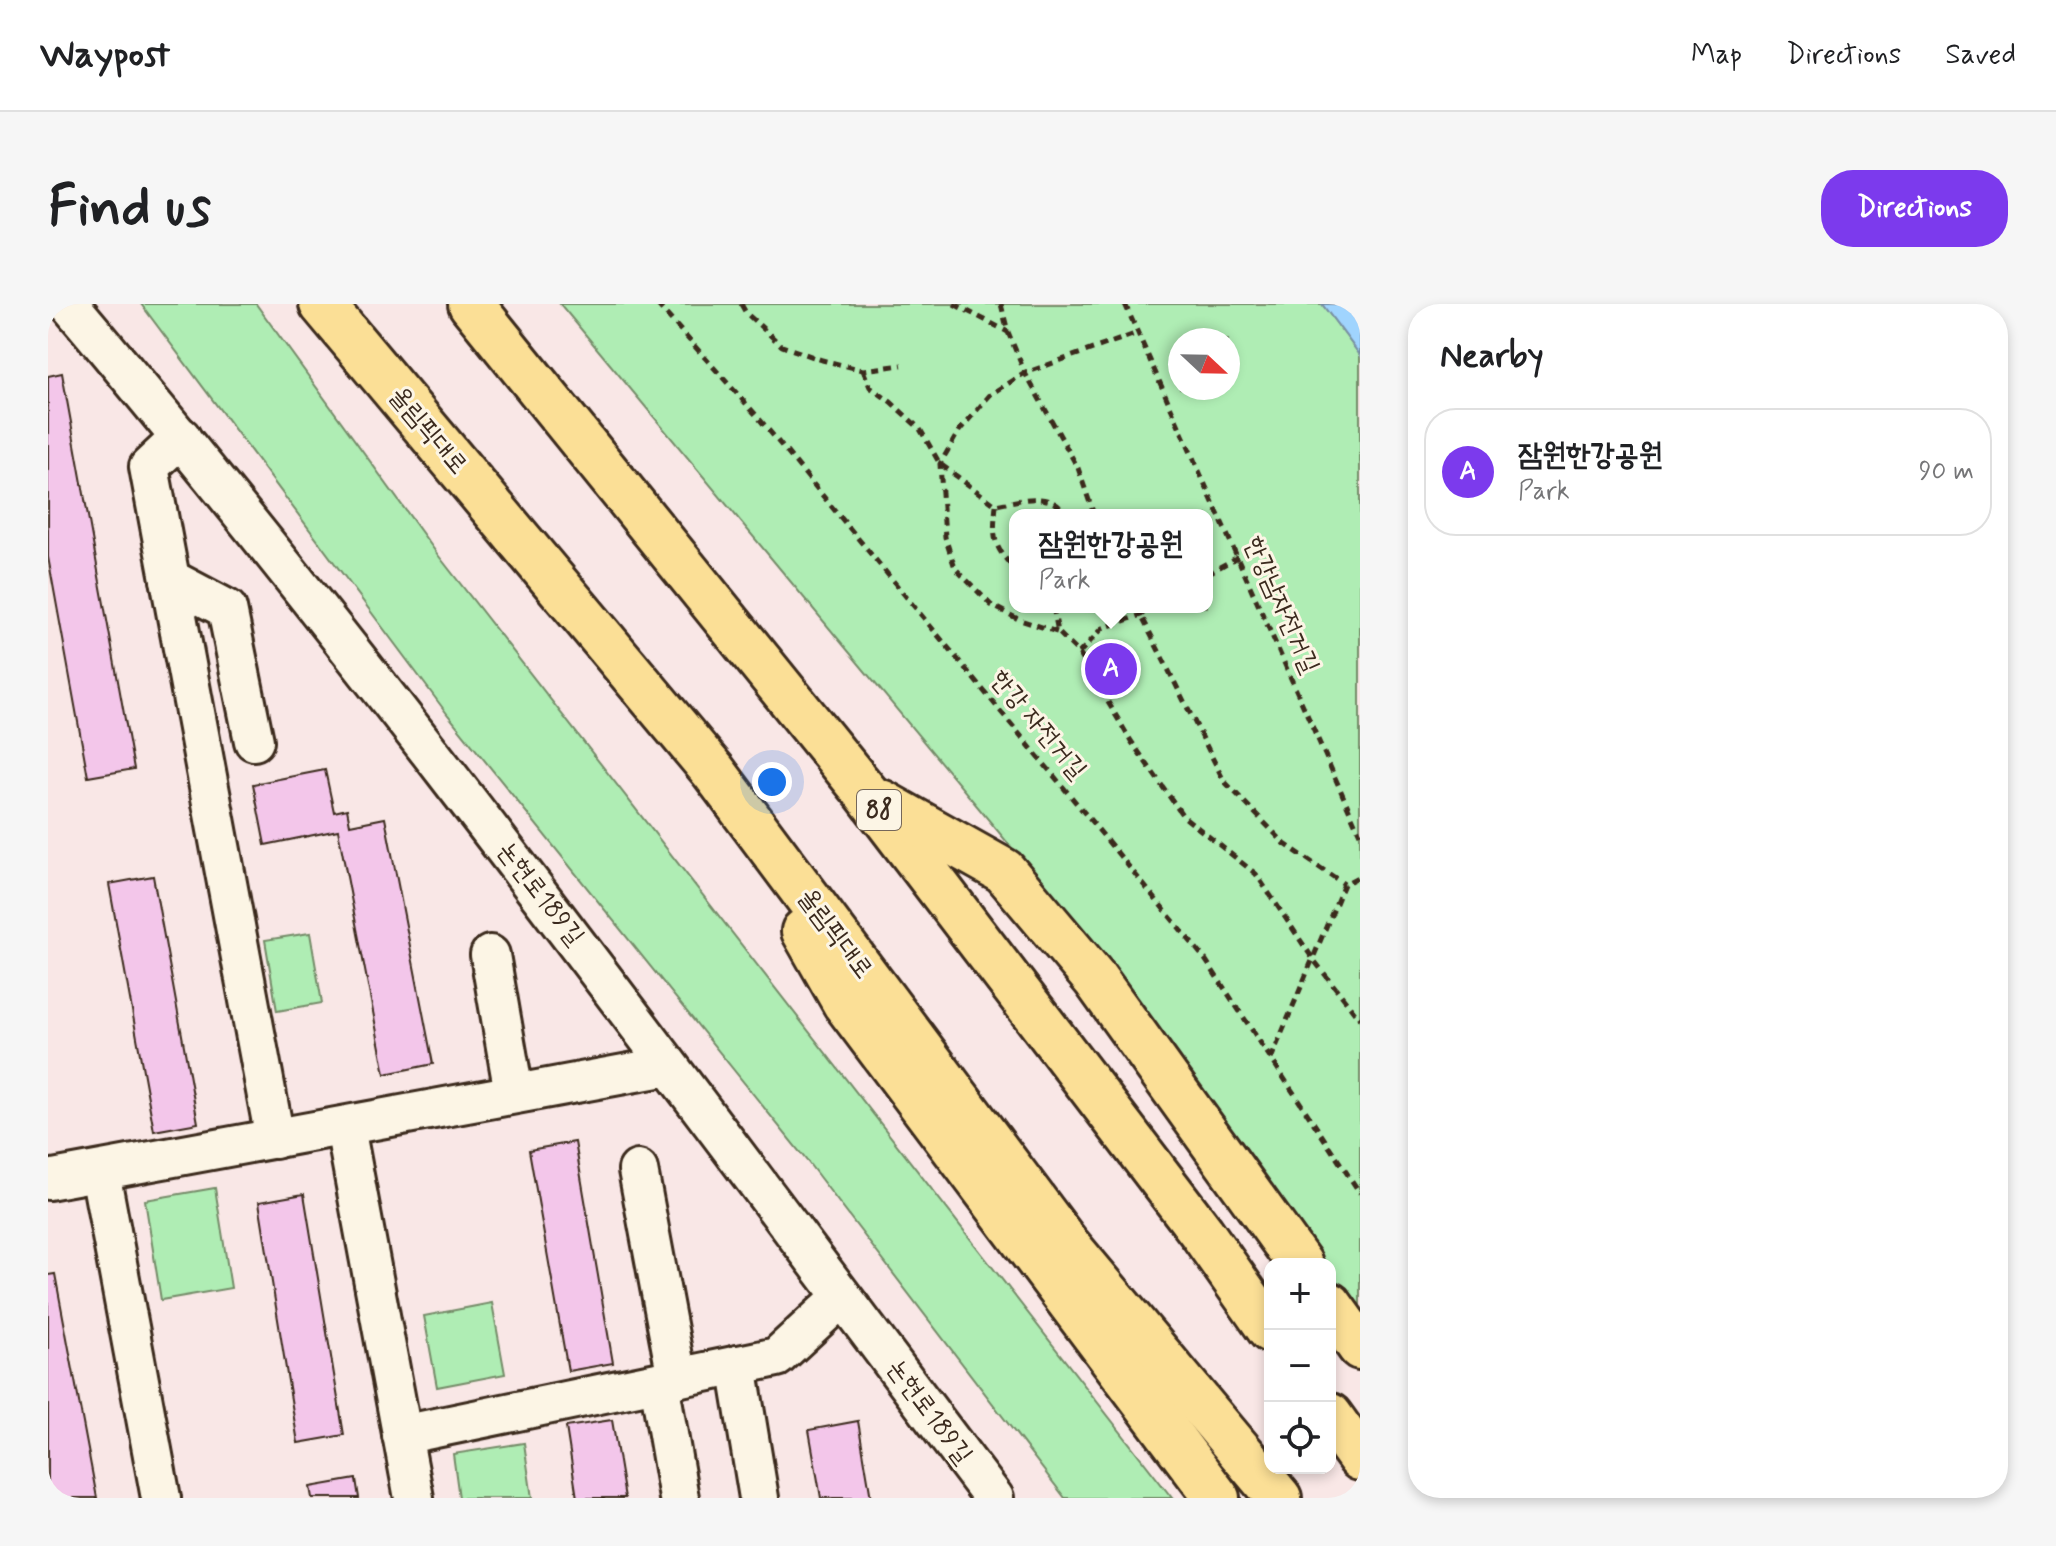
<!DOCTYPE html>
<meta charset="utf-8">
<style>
:root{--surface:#fff;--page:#f6f6f6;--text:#202124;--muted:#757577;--line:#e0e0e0;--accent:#7c3aed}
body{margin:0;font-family:Mynerve,"Poor Story",sans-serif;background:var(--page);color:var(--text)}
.controls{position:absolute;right:24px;bottom:24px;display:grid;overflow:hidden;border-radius:16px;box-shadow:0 4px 12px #0003}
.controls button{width:72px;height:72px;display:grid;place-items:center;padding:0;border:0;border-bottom:2px solid var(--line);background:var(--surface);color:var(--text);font:40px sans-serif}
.compass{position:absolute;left:1120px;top:24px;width:72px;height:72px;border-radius:50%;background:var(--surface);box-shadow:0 4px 12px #0003;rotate:112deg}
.you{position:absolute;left:724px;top:478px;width:28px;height:28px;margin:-20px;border:6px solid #fff;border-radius:50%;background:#1a73e8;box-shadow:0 0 0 12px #1a73e833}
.badge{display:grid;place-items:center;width:52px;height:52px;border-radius:50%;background:var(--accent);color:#fff;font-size:26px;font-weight:700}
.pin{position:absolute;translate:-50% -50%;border:4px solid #fff;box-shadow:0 2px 8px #0006}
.popup{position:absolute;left:961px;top:205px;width:204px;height:104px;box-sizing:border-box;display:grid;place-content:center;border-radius:16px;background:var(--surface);filter:drop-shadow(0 2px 6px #0005);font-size:26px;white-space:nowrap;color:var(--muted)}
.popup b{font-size:30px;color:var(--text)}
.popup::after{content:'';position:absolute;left:50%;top:100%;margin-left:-16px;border:16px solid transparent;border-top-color:var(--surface)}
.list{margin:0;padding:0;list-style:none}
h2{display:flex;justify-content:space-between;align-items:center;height:104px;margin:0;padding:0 32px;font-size:34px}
h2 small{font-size:26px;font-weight:400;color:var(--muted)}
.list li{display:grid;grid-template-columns:52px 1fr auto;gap:24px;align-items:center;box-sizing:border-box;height:128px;margin:0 16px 16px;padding:0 16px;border:2px solid var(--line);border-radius:32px}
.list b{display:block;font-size:30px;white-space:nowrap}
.list p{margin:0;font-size:26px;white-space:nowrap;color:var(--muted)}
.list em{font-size:26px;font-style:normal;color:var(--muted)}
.icon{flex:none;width:44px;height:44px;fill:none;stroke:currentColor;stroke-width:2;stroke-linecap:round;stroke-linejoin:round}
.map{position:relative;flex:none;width:1312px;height:1194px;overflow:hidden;border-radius:32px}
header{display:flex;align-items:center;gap:48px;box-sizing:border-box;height:112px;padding:0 40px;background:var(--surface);border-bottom:2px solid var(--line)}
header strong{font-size:38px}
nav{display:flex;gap:44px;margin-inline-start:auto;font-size:28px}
.intro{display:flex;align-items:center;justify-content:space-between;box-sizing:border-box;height:192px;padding:0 48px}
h1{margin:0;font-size:56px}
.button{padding:20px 36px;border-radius:32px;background:var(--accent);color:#fff;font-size:28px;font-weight:700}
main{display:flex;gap:48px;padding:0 48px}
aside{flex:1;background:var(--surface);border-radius:32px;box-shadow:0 4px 12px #0003}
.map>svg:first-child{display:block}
.green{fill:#afedb4;stroke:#758c69;stroke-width:2;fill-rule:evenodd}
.water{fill:#a0d4fe;stroke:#7890a4;stroke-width:2}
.building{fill:#f3c6ea;stroke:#3b2a1e;stroke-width:2}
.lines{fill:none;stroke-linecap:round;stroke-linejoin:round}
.minor-casing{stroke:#3b2a1e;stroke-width:44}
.highway-casing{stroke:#3b2a1e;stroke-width:50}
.path{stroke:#3b2a1e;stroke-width:5;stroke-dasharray:8 6;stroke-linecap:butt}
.minor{stroke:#fcf5e5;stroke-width:38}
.highway{stroke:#fbdf96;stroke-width:44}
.labels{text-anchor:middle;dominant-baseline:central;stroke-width:6;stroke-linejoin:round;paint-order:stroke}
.shield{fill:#fcf5e5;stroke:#75675a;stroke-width:2}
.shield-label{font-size:24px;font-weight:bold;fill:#3b2a1e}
.street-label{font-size:26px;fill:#3b2a1e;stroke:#fcf5e5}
</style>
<header>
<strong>Waypost</strong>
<nav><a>Map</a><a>Directions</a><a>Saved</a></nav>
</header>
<div class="intro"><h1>Find us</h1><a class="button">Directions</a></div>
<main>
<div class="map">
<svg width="1312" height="1194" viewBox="0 0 1312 1194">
<rect width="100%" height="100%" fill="#f9e7e6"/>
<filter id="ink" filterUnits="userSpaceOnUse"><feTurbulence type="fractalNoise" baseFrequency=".0125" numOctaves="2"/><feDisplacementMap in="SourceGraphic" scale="16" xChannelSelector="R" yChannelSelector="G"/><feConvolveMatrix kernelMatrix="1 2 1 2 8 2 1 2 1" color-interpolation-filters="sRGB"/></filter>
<g filter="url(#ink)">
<g class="green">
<polygon points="93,0 208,0 390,251 1124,1194 1017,1194 759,857 400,411"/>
<path d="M512 0H1274L1312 51V1016L1282 972V960H1274L1042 638ZM1132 36H1180V84H1132ZM967 211H1159V303H967Z"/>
<polygon points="262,629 274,699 229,707 217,636"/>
<polygon points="167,884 183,984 113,996 97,896"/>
<polygon points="444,999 457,1070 389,1083 376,1012"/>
<polygon points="476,1139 484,1194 411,1194 405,1150"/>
</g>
<polygon class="water" points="1274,0 1312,0 1312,51"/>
<g class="building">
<polygon points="14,69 86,465 40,473 0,253 0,72"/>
<polygon points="277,466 286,508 299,505 302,521 337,514 385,760 337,770 290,526 217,541 205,480"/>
<polygon points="105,572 150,819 106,827 61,580"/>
<polygon points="527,838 565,1059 520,1067 481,846"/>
<polygon points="256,890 296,1131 250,1139 211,898"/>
<polygon points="7,970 49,1194 2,1194 0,1184 0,971"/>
<polygon points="564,1116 577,1194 529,1194 518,1123"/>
<polygon points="810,1117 823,1194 773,1194 761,1126"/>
<polygon points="308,1175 311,1194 264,1194 262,1183"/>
</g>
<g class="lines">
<g class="minor-casing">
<g id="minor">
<path d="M21 0C346 385 642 792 946 1194"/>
<polyline points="133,133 101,163 227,835"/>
<polyline points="122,275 179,305 206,437"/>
<polyline points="442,651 466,789"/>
<polyline points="297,823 366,1194"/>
<polyline points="590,866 629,1074"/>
<polyline points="52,868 113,1194"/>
<polyline points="0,876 620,762"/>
<polyline points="689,1061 711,1194"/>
<polyline points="611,1078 631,1194"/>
<polyline points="354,1131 729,1053 794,993"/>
</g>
</g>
<g class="highway-casing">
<g id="highway">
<polyline points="274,0 666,468 1017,938 1231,1194"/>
<polyline points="423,0 819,490 1154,929 1222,1026"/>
<polyline points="833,498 956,567 1047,675 1252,960"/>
<polyline points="756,627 797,699 1169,1194"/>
<polyline points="1282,1001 1312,1043"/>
<polyline points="1282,1112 1312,1154"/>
</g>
</g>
<g class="path">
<polyline points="609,0 709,112 1157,655 1312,889"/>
<polyline points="693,0 698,9 734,42 774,56 815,66 854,61"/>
<polyline points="906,0 960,28"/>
<polyline points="953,0 960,28 977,69 1030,164 1046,211"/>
<polyline points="1077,0 1312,530"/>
<path d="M815 66 822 83 843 98 872 125 892 160 948 201C969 197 1005 185 1017 211"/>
<path d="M948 201C945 233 944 242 967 265"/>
<polyline points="1159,270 1190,253"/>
<polyline points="1005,303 1010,328 1031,349 1083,437 1135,512 1208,570 1265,655 1312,715"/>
<polyline points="1089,303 1176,477 1237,540 1296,580"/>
<polyline points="1009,328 972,316 943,301 907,264 897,233 892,160 911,127 942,91 977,69 1090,29"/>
<polyline points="1031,349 1055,324 1093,311 1103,303"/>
<polyline points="1223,755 1296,580 1312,572"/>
</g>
<use href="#minor" class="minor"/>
<use href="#highway" class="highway"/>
</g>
</g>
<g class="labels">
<rect class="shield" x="809" y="486" width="44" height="40" rx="6"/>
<g class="shield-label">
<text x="831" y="506">88</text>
</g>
<g class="street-label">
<text transform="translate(380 127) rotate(50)">올림픽대로</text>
<text transform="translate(1233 301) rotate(66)">한강남자전거길</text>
<text transform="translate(990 421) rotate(50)">한강 자전거길</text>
<text transform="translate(492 590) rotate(52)">논현로189길</text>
<text transform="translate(787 630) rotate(53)">올림픽대로</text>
<text transform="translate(881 1108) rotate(53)">논현로189길</text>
</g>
</g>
</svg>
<div class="controls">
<button>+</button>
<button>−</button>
<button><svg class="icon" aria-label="locate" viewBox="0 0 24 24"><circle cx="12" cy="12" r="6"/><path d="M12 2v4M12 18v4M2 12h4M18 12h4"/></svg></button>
</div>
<svg class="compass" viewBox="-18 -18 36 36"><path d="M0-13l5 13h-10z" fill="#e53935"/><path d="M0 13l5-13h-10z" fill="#757577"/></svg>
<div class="you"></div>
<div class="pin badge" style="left:1063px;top:365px">A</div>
<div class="popup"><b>잠원한강공원</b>Park</div>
</div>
<aside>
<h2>Nearby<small></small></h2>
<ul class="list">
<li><span class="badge">A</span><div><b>잠원한강공원</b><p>Park</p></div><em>90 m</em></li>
</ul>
</aside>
</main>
